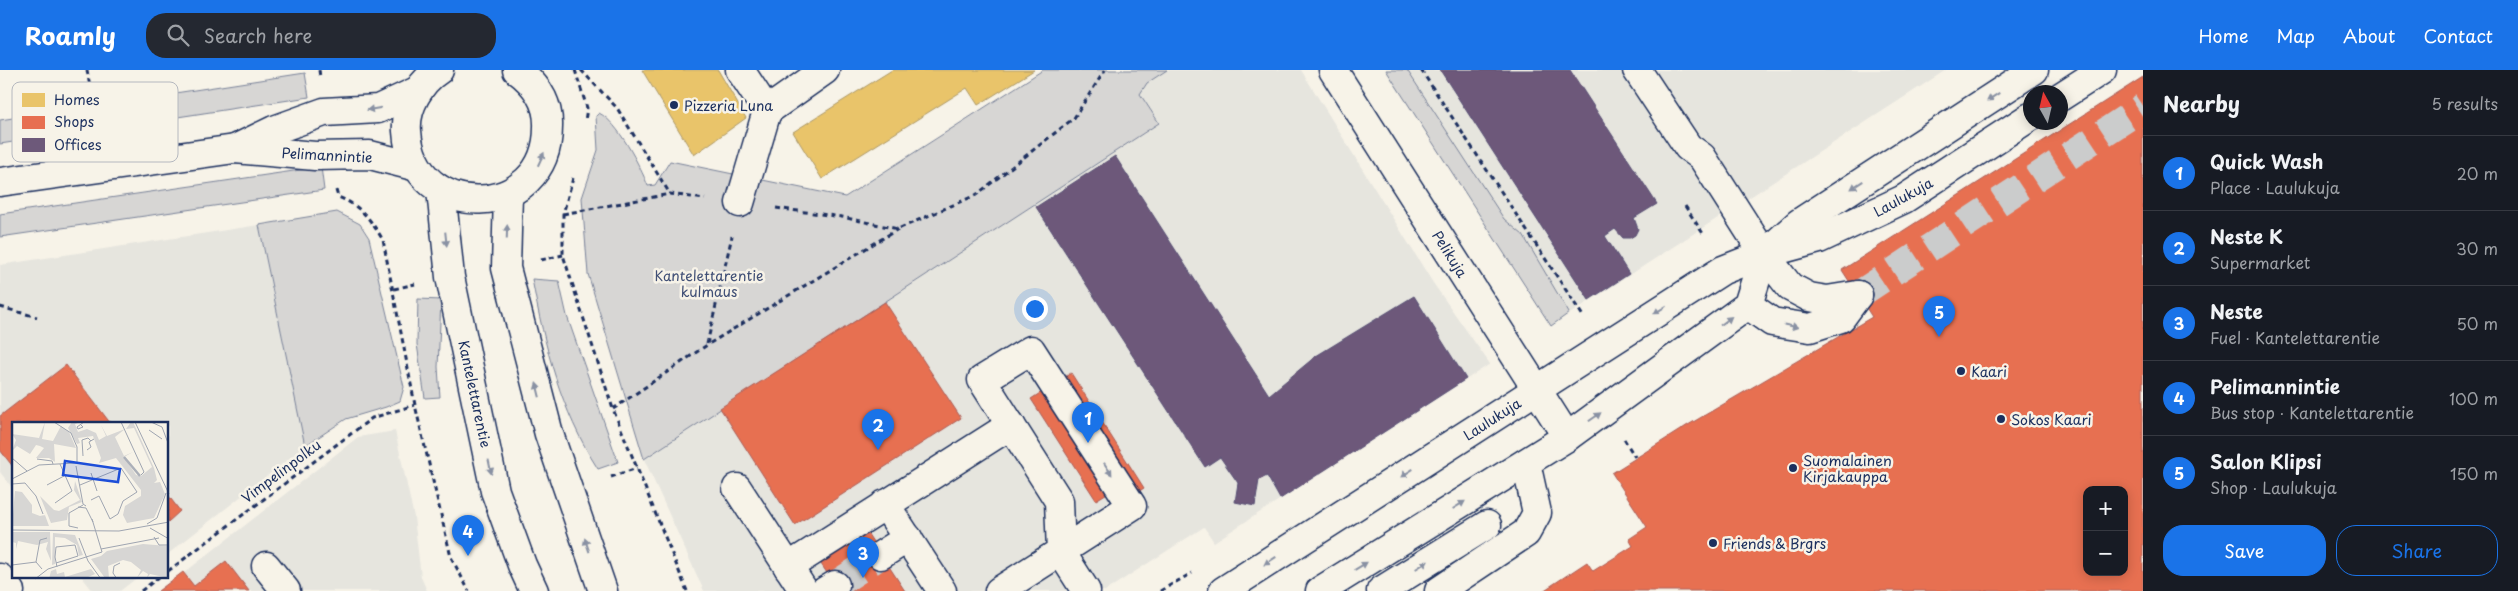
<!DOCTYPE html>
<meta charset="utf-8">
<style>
:root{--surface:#171b24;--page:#242831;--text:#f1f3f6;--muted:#9ea1a6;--line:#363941;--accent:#1a73e8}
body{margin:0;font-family:"Playpen Sans",sans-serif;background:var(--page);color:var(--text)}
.controls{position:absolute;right:15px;bottom:15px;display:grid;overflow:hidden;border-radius:10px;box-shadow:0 2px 12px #0003}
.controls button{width:45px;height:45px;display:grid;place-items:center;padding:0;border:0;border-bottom:1px solid var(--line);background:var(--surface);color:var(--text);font:25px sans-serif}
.compass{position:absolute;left:2023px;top:15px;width:45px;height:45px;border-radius:50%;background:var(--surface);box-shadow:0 2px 12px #0003;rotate:352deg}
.you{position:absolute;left:1034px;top:238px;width:18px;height:18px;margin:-12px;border:4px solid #fff;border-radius:50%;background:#1a73e8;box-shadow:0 0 0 8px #1a73e833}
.badge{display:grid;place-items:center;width:32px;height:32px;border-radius:50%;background:var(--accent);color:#fff;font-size:16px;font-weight:700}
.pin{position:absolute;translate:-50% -41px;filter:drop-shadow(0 1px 2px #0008)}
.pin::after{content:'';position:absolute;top:26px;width:18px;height:15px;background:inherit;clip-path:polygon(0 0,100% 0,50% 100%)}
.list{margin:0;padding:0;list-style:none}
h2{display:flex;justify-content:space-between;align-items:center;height:65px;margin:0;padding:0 20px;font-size:21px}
h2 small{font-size:16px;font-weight:400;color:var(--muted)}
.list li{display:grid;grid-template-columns:32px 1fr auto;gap:15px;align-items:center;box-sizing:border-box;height:75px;padding:0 20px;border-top:1px solid var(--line)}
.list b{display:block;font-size:19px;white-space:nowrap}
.list p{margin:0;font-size:16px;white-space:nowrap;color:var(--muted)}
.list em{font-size:16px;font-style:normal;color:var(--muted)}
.actions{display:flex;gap:10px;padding:15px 20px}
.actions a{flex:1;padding:11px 0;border:1px solid var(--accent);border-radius:20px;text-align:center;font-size:18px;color:var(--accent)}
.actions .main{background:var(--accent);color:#fff}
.icon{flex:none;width:28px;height:28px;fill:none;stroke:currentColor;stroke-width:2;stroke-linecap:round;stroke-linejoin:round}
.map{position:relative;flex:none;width:2143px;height:521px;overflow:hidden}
header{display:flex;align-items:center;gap:30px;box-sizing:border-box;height:70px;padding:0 25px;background:var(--accent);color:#fff}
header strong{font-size:24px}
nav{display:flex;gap:28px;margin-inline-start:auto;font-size:18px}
.search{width:350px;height:45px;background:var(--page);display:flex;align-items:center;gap:12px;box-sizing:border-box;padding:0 18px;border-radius:20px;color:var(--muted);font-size:19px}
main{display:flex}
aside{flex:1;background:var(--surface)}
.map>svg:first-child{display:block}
.built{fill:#e6e5de}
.green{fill:#d7d6d4;stroke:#798299}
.homes{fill:#e9c46a;stroke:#ab9766}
.shops{fill:#e76f51;stroke:#aa5c55;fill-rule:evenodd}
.offices{fill:#6d597a;stroke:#544c72}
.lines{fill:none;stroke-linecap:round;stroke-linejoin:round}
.minor-tunnel{stroke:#cbcccc;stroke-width:28;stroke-dasharray:28 14;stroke-linecap:butt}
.minor-casing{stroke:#1b2f5e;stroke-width:31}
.major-casing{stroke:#1b2f5e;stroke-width:31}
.path{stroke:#1b2f5e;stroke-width:3;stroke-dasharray:5 4;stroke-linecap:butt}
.minor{stroke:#f7f3e8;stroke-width:28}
.major{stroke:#f7f3e8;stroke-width:28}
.oneway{fill:#8991a3}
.poi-dot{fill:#1b2f5e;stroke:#f7f3e8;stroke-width:2}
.labels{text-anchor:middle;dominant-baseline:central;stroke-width:5;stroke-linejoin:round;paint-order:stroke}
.poi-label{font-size:14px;fill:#1b2f5e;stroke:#f7f3e8;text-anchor:start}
.street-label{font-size:14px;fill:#1b2f5e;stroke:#f7f3e8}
.park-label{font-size:14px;fill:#415076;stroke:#f7f3e8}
.inset-river{fill:none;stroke:#acb0b9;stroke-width:2.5}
.inset-road{fill:none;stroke:#9fa5b1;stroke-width:1}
.view{fill:#1d4ed8;fill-opacity:0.15;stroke:#1d4ed8;stroke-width:2.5}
.inset-edge{fill:none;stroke:#1b2f5e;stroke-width:2.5}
.key{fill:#f7f3e8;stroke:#b5b8bf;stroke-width:1}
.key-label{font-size:14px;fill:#1b2f5e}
</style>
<header>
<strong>Roamly</strong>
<div class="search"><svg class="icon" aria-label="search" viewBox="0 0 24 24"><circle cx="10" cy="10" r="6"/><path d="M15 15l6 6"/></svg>Search here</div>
<nav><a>Home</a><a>Map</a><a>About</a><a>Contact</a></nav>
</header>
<main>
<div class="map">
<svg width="2143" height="521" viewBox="0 0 2143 521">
<rect width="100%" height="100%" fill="#f7f3e8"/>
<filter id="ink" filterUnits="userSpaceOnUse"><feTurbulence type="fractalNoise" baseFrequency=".02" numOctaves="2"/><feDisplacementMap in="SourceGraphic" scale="10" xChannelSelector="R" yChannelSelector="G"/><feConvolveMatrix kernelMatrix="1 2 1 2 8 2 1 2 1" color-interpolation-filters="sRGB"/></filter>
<g filter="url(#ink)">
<g class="built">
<polygon points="1167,0 1301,0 1433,213 1490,294 1214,472 1204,457 1105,521 704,521 644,389 1159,53 1140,24 1146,13"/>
<polygon points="1385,0 1946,0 1551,256"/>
<polygon points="259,155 305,376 168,484 168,354 14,354 14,420 0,402 0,195"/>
<polygon points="395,361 414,447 421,507 427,521 161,521 358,367"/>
<polygon points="82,507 138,507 120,521 93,521"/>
</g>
<g class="green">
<path d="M1043 0H1167L1147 13 1140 24 1159 53 644 389 588 204 582 128 598 80 596 46 599 43C618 52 640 96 648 116L655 115 670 91 845 127Z"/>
<polygon points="1386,0 1407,0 1504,149 1523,165 1569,243 1551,256"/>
<polygon points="305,3 309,27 0,74 0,50"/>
<polygon points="321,97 324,120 0,167 0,144"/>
<polygon points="337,142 360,154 369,168 404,317 400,331 386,337 346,349 305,376 259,155"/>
<path d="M532 209 559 211 567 246 618 392 598 399C560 339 545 278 532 209Z"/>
<polygon points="418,229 441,230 438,297 440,327 425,328 417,274"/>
</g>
<g class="homes">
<polygon points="642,0 718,0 746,48 694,85"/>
<polygon points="892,0 1034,0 978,35 967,18 822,109 793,62"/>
</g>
<g class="shops">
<path d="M2143 7V521H1543L1587 492 1593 501 1633 476 1629 469 1647 457 1612 403 1688 355 1872 247 1842 200ZM2087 420H2124V502H2087Z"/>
<polygon points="885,232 961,348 795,455 720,338"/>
<polygon points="66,295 111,354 14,354 14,398 0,380 0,346"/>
<polygon points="1071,303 1144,418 1118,435 1109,422 1096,430 1031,329"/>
<polygon points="168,425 180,441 168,452"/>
<polygon points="862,455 905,521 839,521 815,485"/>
<polygon points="226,491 249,521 158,521 183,502 194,516"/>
</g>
<g class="offices">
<polygon points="1440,0 1570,0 1657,134 1634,148 1638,159 1635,165 1630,168 1623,168 1615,159 1605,166 1629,204 1589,230"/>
<polygon points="1115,86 1269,325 1316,286 1414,226 1466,309 1280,429 1267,406 1259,410 1255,436 1235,432 1238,413 1220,387 1205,397 1036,137"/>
</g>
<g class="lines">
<g class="minor-tunnel">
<polyline points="1858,225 2143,37"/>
<polyline points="835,515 881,485"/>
</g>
<g class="minor-casing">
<g id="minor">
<polyline points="740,0 767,41 740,133"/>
<polyline points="1333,0 1567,367"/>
<polyline points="1637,0 1688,77 1702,87 1764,184 1790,217 1809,227 1827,230 1858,225"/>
<polyline points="2060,27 2102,0"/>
<polyline points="767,41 825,0"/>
<polyline points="235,79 274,60 324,42 378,39 419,20"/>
<polyline points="0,112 235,79 315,86 370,85 417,97"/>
<polyline points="1769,180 1799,153 2034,0"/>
<polyline points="1748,235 1772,252 1810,258 1841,248 1858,225"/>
<polyline points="737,418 804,521"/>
<polyline points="885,434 942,521"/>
<polyline points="881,485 908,468"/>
<polyline points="266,496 286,521"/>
<polyline points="788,497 1011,355"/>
<polyline points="0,508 10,521"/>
<polyline points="825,521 835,515"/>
<polyline points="999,521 1132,436 1031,280 982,310 1059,431 1061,482 1086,521"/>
<polyline points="1223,521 1723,200 1764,184 1819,169 1904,129 2030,47"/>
<polyline points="1320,521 1567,367 1748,235 1764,184"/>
<polyline points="1381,521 1487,455"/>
<polyline points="1439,521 1526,463 1537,443 1526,393"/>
</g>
</g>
<g class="major-casing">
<g id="major">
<path d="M439 0C420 12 405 38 407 61 413 155 548 151 548 57 549 33 536 14 517 0"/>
<polyline points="441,120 450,207 495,421 522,495 534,521"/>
<polyline points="508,124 506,198 549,364 603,521"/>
</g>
</g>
<g class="path">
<polyline points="87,0 92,28"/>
<polyline points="319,0 320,7"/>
<polyline points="575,0 587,38 585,51"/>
<polyline points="581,0 617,38 670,124"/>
<polyline points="1421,0 1583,246"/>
<polyline points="573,108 563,144 563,185 613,339 687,521"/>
<path d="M336 120 338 127C360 135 371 150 383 170L415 335 451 487 469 521"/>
<polyline points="1685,136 1704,165"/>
<polyline points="776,138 842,147 898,159 976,125 1074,48 1105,0"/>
<polyline points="563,144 670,124 705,129"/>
<polyline points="541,190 563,185"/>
<polyline points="394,219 415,214"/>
<polyline points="0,237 37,247"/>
<polyline points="707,274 732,166"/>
<polyline points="613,339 707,275 898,159"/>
<polyline points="1624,369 1635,387"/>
<polyline points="611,407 637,398"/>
<polyline points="168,501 372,348 415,335"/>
<polyline points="141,521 159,507"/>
<polyline points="1160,521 1192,503"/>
</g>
<use href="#minor" class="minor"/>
<use href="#major" class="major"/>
</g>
<defs><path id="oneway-solid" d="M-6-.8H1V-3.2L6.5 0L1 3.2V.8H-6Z" transform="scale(1.25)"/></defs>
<g class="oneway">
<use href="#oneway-solid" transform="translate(1993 27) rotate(147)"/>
<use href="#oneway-solid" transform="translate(374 39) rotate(171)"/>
<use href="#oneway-solid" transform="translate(541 89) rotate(-65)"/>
<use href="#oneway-solid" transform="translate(1857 115) rotate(147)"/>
<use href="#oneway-solid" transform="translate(507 162) rotate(-88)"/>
<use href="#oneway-solid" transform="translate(446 169) rotate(84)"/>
<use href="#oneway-solid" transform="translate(1660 240) rotate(148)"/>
<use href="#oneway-solid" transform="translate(1726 251) rotate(-37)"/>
<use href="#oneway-solid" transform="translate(1791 256) rotate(12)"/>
<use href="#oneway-solid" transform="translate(538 320) rotate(-104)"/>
<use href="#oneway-solid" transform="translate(1595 347) rotate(-35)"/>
<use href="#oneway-solid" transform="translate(490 397) rotate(78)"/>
<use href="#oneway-solid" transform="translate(1108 399) rotate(57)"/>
<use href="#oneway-solid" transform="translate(1407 403) rotate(147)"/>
<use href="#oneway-solid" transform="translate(1459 435) rotate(-32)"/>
<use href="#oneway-solid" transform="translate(587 475) rotate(-109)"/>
<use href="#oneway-solid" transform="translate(1270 491) rotate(147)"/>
<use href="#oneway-solid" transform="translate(1422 495) rotate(-32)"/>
<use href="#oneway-solid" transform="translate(1361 496) rotate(-31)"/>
</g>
</g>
<g class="poi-dot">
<circle cx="674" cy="35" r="5"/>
<circle cx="1961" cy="301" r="5"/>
<circle cx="2001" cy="349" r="5"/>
<circle cx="1793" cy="398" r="5"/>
<circle cx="1713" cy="473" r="5"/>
</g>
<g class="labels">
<g class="poi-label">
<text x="684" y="35">Pizzeria Luna</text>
<text x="1971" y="301">Kaari</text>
<text x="2011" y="349">Sokos Kaari</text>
<text x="1803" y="390">Suomalainen<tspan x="1803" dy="16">Kirjakauppa</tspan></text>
<text x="1723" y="473">Friends &amp; Brgrs</text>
</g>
<g class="street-label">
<text transform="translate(327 85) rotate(3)">Pelimannintie</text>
<text transform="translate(1903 127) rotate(-29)">Laulukuja</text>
<text transform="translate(1450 184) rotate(58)">Pelikuja</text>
<text transform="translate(475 324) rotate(78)">Kantelettarentie</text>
<text transform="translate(1492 349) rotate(-33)">Laulukuja</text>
<text transform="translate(281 401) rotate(-37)">Vimpelinpolku</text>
</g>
<g class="park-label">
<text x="709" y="205">Kantelettarentie<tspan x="709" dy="16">kulmaus</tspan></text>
</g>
</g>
<g transform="translate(12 352)">
<rect width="156" height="156" fill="#f7f3e8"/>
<path d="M33 0 30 17 41 19 49 4 57 10 64 26 42 22 43 40 37 36H24L32 26 28 24 24 23 18 32 5 24 0 29 4 18 0 12 27 16ZM60 0H69L63 2 66 10 75 7 84 11 87 18 94 14 89 3 95 14 113 7 103 15 112 34 121 30 112 35 124 53 129 54 140 45 122 6 114 7 119 0H121L142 46 145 58 142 61 148 60 153 72 142 96 115 101 111 93 113 84 129 74V68L104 36 87 41 89 36 81 14 66 16 68 21 65 22 56 6ZM63 59 70 80 57 85 55 98 39 101 28 74 42 88 47 89 68 78 62 68ZM3 69 10 70 20 83V91L28 94 33 93 26 74 37 104H0ZM0 110H38L39 139 34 127 36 120 25 123 6 119 4 127V121L0 120ZM41 111 63 113 71 133 67 134 65 123 53 116 43 115V142L40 143ZM131 122 156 124V156L138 152 135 156 136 152 131 149 125 156 129 148 119 140 111 138 96 144 97 156H93L79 137 89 134 95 129ZM44 147 45 152 52 150 53 155 79 147 83 152 74 156 37 157 39 149Z" fill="#d7d6d4"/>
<path class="inset-river" d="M112 35 128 54"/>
<path class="inset-road" d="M42 0 59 11 65 25V41M78 0H96M109 0 132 50 129 53M123 0 157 72M139 0 150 5 156 21M69 3 71 5 66 7 65 5 72 0M137 8 150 17M75 28 79 25 77 20 82 17M71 34 70 18 76 16 79 19M0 36 15 49M25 37 40 39 41 42M64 44 71 82 74 84M79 51 85 69M0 57 27 43 64 41M0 62 13 61 24 74 31 92M35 63 52 54M68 63 109 46 125 70 111 79 106 92 98 97 87 74 79 78M43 81 60 69 48 42M66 85 74 86 81 100M135 102 145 96 154 71M66 106 57 104V91L71 83M138 106 157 117M0 108 107 109 157 100M142 115 147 123H157M67 116 76 139 89 157M89 127 147 116M24 140 28 118 35 116M44 141 66 134 63 123 44 125 43 135 45 145M0 143 24 140 30 147M23 157 36 147 90 130 80 97M105 157 101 151 102 144 108 141"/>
<path class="view" d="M53 39 108 47 106 60 51 53Z"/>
<rect width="156" height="156" class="inset-edge"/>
</g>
<rect x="12" y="12" width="166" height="80" rx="8" class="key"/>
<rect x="22" y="23" width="23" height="14" fill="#e9c46a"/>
<rect x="22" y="46" width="23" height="13" fill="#e76f51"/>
<rect x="22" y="68" width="23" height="14" fill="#6d597a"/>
<g class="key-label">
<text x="54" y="35">Homes</text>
<text x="54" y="57">Shops</text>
<text x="54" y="80">Offices</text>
</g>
</svg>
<div class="controls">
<button>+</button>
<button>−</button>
</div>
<svg class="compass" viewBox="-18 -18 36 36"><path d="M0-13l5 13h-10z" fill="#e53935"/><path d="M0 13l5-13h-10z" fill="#9ea1a6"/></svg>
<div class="you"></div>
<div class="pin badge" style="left:1088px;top:373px">1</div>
<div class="pin badge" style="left:878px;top:380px">2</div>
<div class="pin badge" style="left:863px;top:508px">3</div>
<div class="pin badge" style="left:468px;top:486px">4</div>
<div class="pin badge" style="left:1939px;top:267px">5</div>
</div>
<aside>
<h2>Nearby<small>5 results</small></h2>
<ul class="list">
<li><span class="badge">1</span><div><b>Quick Wash</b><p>Place · Laulukuja</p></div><em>20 m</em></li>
<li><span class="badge">2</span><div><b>Neste K</b><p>Supermarket</p></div><em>30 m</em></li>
<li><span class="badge">3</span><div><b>Neste</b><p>Fuel · Kantelettarentie</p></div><em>50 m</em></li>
<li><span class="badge">4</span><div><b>Pelimannintie</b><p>Bus stop · Kantelettarentie</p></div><em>100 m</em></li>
<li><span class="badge">5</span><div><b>Salon Klipsi</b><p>Shop · Laulukuja</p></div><em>150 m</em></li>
</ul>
<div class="actions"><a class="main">Save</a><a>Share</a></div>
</aside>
</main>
